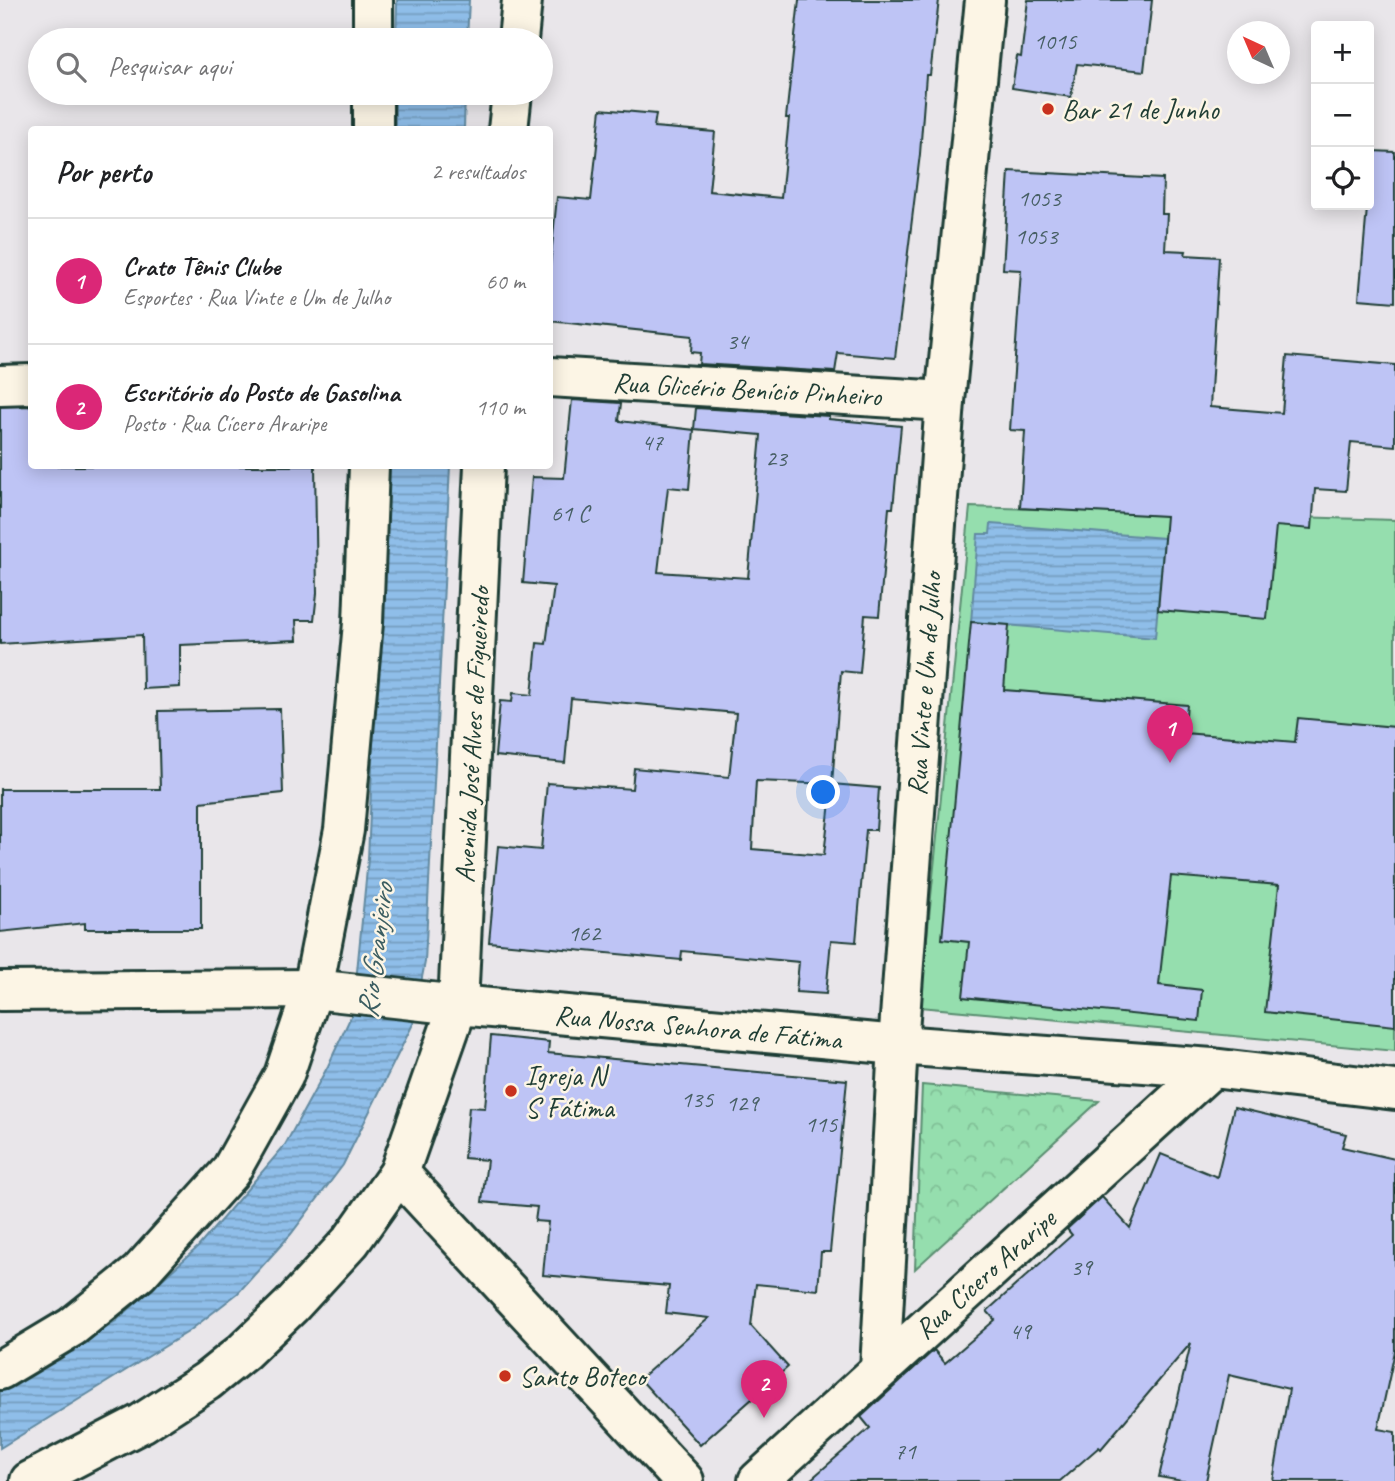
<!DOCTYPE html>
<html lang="pt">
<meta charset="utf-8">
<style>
:root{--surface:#fff;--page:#f6f6f6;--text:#202124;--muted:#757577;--line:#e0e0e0;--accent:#db2777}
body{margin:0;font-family:Caveat,sans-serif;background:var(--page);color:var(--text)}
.controls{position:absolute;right:21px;top:21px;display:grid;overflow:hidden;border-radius:7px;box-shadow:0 4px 18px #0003}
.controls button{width:63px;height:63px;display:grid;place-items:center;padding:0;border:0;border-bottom:2px solid var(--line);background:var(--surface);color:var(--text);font:35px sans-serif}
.compass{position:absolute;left:1227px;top:21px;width:63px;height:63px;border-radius:50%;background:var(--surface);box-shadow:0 4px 18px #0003;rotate:316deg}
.you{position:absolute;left:824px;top:793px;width:24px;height:24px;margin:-18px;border:5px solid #fff;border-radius:50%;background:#1a73e8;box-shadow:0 0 0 10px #1a73e833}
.badge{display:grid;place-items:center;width:46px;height:46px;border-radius:50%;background:var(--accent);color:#fff;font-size:23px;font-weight:700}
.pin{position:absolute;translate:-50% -58px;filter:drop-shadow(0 2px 4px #0008)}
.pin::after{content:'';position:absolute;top:37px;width:24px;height:21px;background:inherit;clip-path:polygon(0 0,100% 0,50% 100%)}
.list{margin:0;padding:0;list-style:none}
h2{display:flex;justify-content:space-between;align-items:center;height:91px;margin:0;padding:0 28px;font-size:30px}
h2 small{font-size:23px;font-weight:400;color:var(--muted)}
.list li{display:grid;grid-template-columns:46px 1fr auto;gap:21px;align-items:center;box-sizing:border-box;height:126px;padding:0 28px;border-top:2px solid var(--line)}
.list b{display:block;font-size:26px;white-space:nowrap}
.list p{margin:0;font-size:23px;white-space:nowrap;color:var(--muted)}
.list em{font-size:23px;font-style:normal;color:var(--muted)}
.icon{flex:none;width:38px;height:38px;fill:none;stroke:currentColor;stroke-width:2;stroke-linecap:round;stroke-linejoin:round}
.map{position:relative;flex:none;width:1395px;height:1481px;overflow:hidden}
.search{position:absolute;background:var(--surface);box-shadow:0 4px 18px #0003;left:28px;top:28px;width:525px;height:77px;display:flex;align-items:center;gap:18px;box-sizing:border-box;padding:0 24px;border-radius:38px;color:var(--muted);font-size:26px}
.panel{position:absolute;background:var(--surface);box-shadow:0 4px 18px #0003;left:28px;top:126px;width:525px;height:343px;border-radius:7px}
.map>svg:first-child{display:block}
.park{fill:url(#park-crowns);stroke:#5a8e71;stroke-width:2}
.pitch{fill:#95deae;stroke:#5a8e71;stroke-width:2}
.water{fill:url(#water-rules);stroke:#628aa1;stroke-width:2}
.building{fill:#bec4f5;stroke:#1f3d34;stroke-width:2;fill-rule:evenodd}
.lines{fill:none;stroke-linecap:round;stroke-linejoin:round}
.minor-casing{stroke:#1f3d34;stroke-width:44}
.minor{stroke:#fcf5e5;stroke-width:38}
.poi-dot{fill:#c8321e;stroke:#fcf5e5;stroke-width:2.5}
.labels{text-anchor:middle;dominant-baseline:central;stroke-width:5;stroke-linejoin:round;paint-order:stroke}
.number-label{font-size:24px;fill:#475f64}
.poi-label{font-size:28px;fill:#1f3d34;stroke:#fcf5e5;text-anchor:start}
.street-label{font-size:28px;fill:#1f3d34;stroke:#fcf5e5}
.water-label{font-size:30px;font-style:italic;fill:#3b5d61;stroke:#fcf5e5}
</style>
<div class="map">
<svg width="1395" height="1481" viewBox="0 0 1395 1481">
<defs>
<pattern id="park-crowns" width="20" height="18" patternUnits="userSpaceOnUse" patternTransform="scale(1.75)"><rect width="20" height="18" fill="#95deae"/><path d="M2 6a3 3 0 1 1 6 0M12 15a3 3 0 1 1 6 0" fill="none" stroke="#80bf96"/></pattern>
<pattern id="water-rules" width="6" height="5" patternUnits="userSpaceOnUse" patternTransform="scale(1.75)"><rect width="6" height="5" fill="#8fbee9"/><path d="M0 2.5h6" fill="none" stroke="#749cbe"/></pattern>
</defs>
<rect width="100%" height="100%" fill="#e9e6ea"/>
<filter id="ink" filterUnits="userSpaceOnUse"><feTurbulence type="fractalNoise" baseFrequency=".0143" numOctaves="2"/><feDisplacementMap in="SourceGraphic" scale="14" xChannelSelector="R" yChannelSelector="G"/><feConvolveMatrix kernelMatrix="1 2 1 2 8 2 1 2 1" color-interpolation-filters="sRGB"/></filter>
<g filter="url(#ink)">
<polygon class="park" points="922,1085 1099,1101 915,1269"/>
<polygon class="pitch" points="970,507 1395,520 1395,1051 920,1007"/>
<g class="water">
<polygon points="397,0 469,0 467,40 396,40"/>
<polygon points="395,93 465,93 464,129 395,129"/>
<polygon points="385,466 450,466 425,962 413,1024 343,1165 291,1234 238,1293 188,1332 0,1448 0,1386 116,1321 198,1247 285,1145 328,1066 353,1012 368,859"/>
<polygon points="991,524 1164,538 1155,638 971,622 978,534 990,534"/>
</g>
<g class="building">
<polygon points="799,0 939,0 930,75 926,75 920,154 895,358 838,353 835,372 699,364 700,353 691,352 692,336 550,321 550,266 557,197 591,200 601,109 656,114 654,127 715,132 709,191 781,198 789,118 786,118"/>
<polygon points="1028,0 1152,0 1144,71 1077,64 1071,97 1012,88 1017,56 1021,57"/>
<polygon points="1372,151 1395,152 1395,302 1359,299"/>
<polygon points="1009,171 1163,179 1162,214 1167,214 1165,250 1186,251 1185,255 1219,257 1210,407 1282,413 1287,356 1395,365 1395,446 1351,442 1346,491 1315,489 1312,529 1276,526 1267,619 1158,610 1166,516 1020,508 1025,431 1010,430 1021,270 1003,269"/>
<path d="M572 400 621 403 619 421 694 430 689 489 668 487 658 572 748 578 761 435 694 429 696 408 829 416V419L901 426 893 508H889L879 616 865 615 860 673 841 671 832 784 879 788 876 830H866L856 942 831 940 826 994 796 992 799 962 682 951 681 960 489 942 498 846 541 850 547 783 632 789 634 768 729 777 736 713 571 698 565 763 495 756 500 701 512 702 513 693 532 695 537 643 546 644 554 586 523 583 532 477 564 478ZM756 781 832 784 824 855 752 849Z"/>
<polygon points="32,406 32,466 315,466 317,593 314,620 296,620 297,640 180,645 180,687 143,689 142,635 0,644 0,407"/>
<polygon points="971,622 1009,625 1004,690 1187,705 1184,733 1295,742 1298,718 1395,727 1395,1026 1265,1012 1279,885 1171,876 1159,985 1202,990 1199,1021 963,997 969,942 942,939"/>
<polygon points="280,709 283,793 201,802 201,929 85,929 85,923 0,932 0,789 160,789 158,711"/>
<polygon points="491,1036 549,1042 548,1053 847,1080 830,1252 821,1252 818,1290 756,1284 751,1326 788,1367 700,1445 640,1379 709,1318 666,1313 669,1286 543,1275 548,1222 535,1221 537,1207 482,1202 487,1160 464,1158 469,1107 485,1108"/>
<polygon points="1234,1107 1346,1134 1342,1147 1395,1159 1395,1351 1378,1429 1395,1432 1395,1481 1273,1481 1289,1389 1229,1375 1206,1481 1182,1481 1159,1477 1191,1343 1101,1449 1099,1447 1060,1481 809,1481 870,1428 861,1417 934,1350 945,1363 995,1320 987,1311 1072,1235 1067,1229 1102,1197 1130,1228 1161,1154 1217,1177"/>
</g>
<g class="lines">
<g class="minor-casing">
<g id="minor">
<polyline points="373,40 373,0"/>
<polyline points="518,40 522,0"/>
<polyline points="373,130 373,93"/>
<polyline points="508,130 512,93"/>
<polyline points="550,377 945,401"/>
<polyline points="0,385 32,384"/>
<polyline points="0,991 313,989 458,1005 898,1045 1212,1068 1395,1090"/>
<polyline points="399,1173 684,1481"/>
<polyline points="880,1369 898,1045 945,401 985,0"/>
<polyline points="0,1370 72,1327 139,1273 230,1172 284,1075 313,989 344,830 363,623 369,466"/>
<polyline points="30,1481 142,1423 207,1381 243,1352 291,1306 351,1241 399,1173 458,1005 484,466"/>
<polyline points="758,1481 1212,1068"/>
</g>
</g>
<use href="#minor" class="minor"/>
</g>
</g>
<g class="poi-dot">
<circle cx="1048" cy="109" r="7"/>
<circle cx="511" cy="1091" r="7"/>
<circle cx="505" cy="1376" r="7"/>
</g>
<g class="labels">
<g class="number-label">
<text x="1055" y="41">1015</text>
<text x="1039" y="198">1053</text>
<text x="1036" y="236">1053</text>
<text x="737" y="341">34</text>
<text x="652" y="442">47</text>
<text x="776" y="458">23</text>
<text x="570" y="513">61 C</text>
<text x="584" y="933">162</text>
<text x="697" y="1099">135</text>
<text x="742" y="1103">129</text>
<text x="821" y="1124">115</text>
<text x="1081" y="1267">39</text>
<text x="1020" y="1331">49</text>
<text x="905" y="1451">71</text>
</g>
<g class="poi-label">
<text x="1062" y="109">Bar 21 de Junho</text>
<text x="525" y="1075">Igreja N<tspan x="525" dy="32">S Fátima</tspan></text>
<text x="519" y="1376">Santo Boteco</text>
</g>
<g class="street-label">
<text transform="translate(747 389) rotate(3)">Rua Glicério Benício Pinheiro</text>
<text transform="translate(924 684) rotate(-86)">Rua Vinte e Um de Julho</text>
<text transform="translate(472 735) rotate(-87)">Avenida José Alves de Figueiredo</text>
<text transform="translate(698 1027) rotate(5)">Rua Nossa Senhora de Fátima</text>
<text transform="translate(985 1274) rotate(-42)">Rua Cícero Araripe</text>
</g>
<g class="water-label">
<text transform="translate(375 951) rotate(-83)">Rio Granjeiro</text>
</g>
</g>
</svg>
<div class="controls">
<button>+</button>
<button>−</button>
<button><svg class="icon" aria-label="locate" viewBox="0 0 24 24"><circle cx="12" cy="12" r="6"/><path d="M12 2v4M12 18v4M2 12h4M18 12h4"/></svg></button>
</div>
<svg class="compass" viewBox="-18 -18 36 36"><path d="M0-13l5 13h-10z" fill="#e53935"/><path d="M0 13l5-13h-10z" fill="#757577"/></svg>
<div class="you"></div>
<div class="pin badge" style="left:1170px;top:763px">1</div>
<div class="pin badge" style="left:764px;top:1418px">2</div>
<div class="search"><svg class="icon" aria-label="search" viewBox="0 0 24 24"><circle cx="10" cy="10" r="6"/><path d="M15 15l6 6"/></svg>Pesquisar aqui</div>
<section class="panel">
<h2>Por perto<small>2 resultados</small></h2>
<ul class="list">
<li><span class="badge">1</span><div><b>Crato Tênis Clube</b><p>Esportes · Rua Vinte e Um de Julho</p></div><em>60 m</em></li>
<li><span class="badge">2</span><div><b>Escritório do Posto de Gasolina</b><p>Posto · Rua Cícero Araripe</p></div><em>110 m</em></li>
</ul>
</section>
</div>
